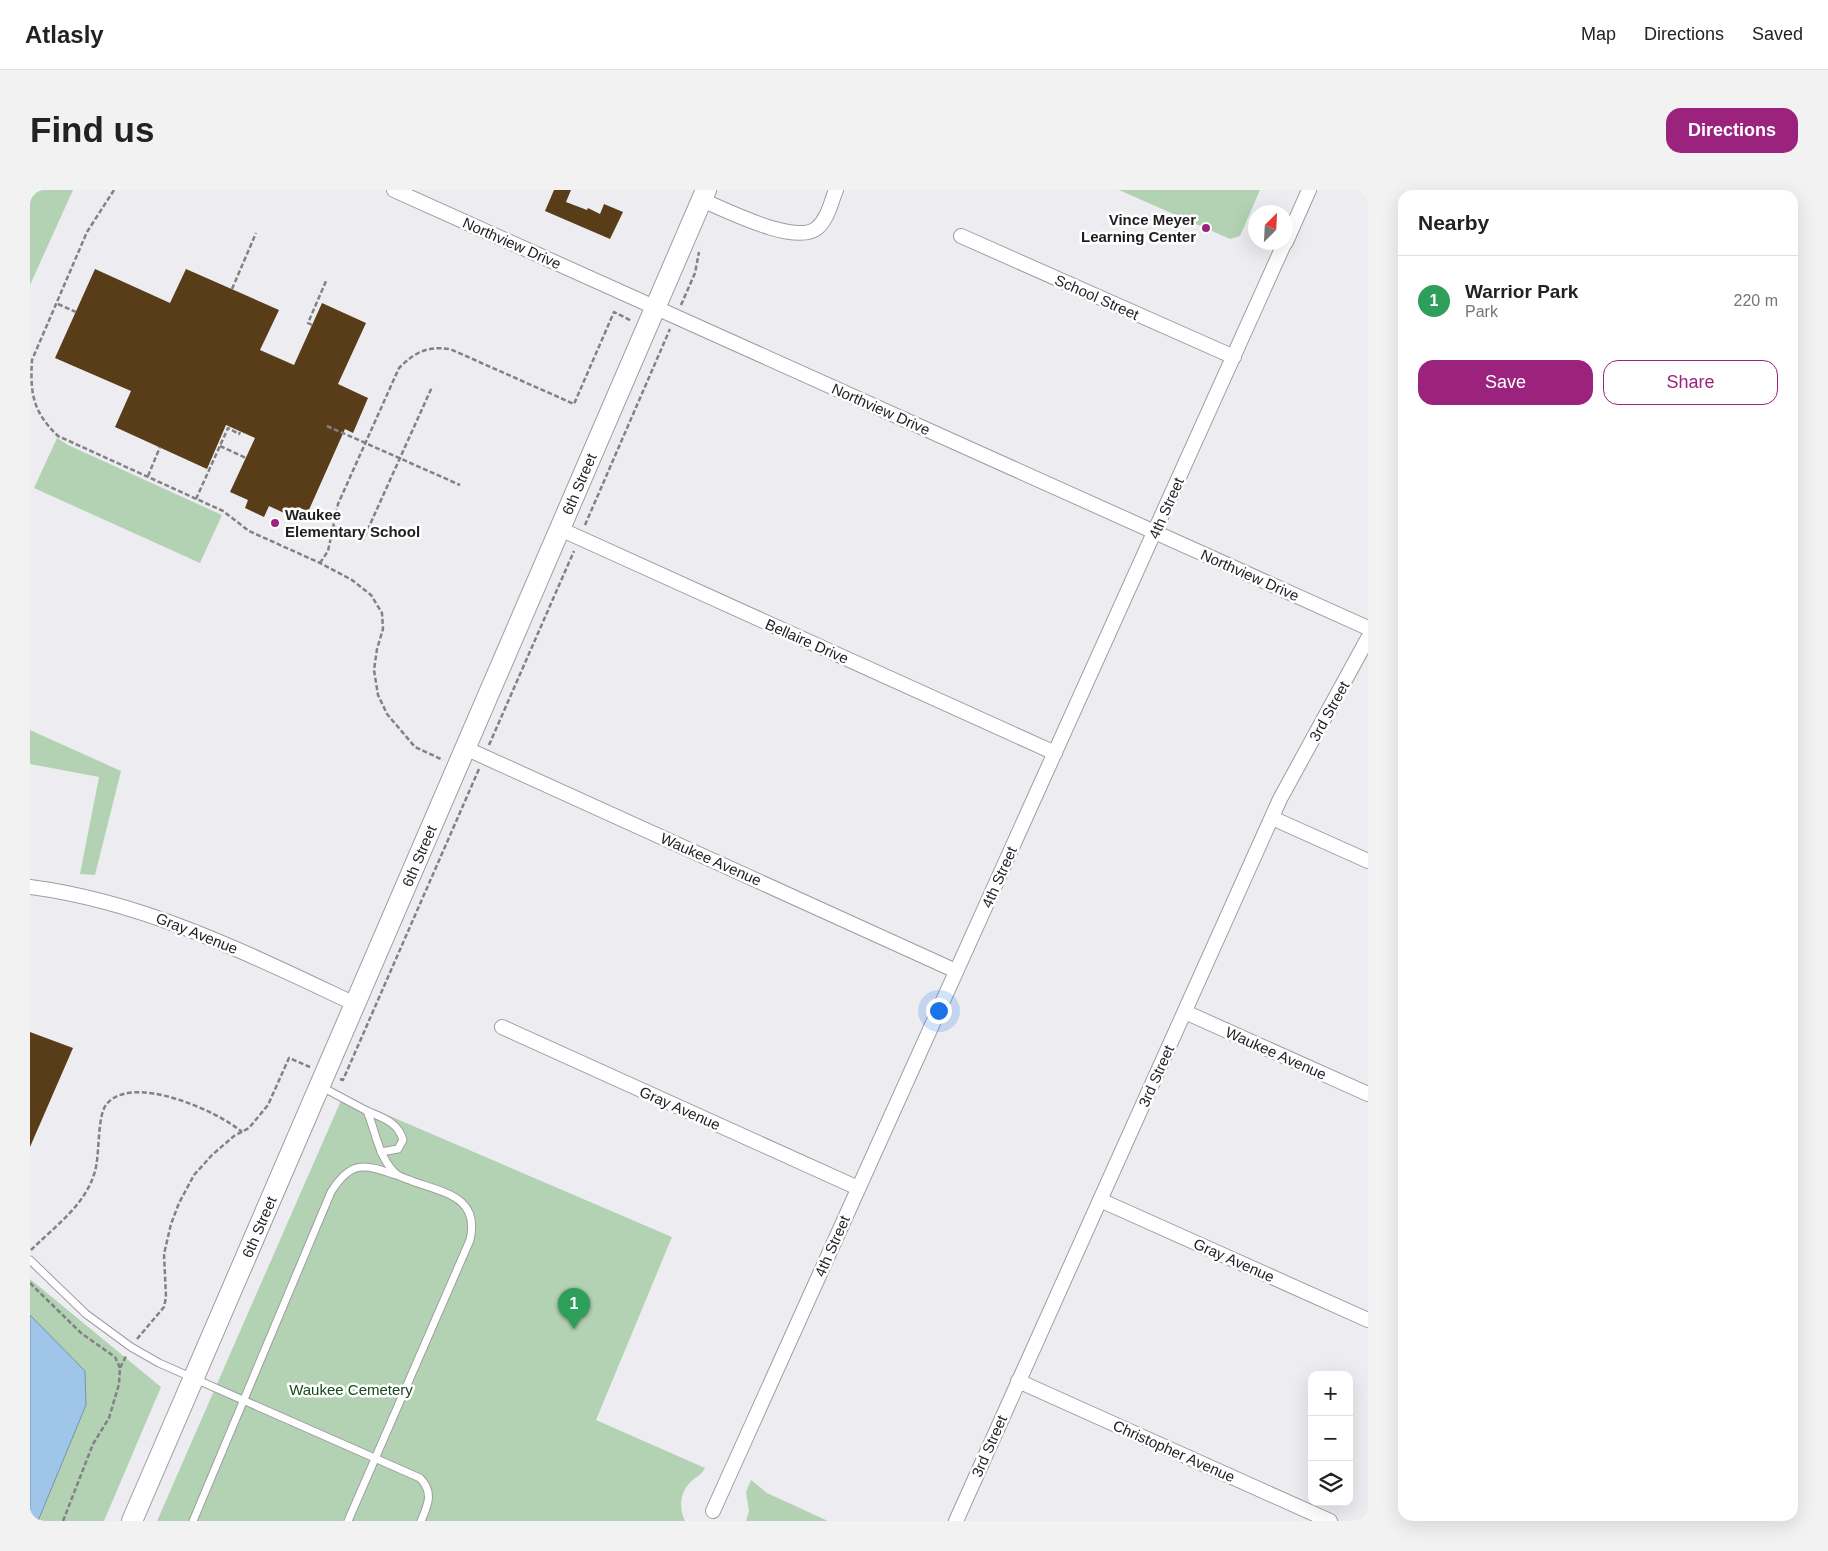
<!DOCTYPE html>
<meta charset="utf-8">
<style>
:root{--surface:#fff;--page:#f2f2f2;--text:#222;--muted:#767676;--line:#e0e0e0;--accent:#9b237d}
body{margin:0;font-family:Helvetica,sans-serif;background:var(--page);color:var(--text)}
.controls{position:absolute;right:15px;bottom:15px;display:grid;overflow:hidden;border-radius:10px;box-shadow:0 5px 20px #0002}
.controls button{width:45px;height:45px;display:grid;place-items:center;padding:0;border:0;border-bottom:1px solid var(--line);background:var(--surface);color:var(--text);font:25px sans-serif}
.compass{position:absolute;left:1218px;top:15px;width:45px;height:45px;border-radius:50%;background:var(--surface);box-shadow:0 5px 20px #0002;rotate:24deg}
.you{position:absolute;left:908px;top:820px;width:18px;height:18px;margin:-12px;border:4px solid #fff;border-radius:50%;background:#1a73e8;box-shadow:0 0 0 8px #1a73e833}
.badge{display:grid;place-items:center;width:32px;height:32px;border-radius:50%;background:var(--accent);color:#fff;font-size:16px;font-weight:700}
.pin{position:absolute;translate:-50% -41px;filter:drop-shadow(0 1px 2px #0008)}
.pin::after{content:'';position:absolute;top:26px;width:18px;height:15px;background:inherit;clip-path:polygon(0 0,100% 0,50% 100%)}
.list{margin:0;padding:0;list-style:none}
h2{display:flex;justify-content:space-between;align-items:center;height:65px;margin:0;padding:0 20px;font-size:21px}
h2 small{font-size:16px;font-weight:400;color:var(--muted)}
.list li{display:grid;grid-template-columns:32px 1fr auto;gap:15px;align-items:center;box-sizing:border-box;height:90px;padding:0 20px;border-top:1px solid var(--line)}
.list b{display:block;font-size:19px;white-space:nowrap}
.list p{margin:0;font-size:16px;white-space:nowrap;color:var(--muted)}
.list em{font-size:16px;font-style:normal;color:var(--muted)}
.actions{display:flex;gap:10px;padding:15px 20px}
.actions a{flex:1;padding:11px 0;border:1px solid var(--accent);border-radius:15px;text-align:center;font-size:18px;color:var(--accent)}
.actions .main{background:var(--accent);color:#fff}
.icon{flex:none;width:28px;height:28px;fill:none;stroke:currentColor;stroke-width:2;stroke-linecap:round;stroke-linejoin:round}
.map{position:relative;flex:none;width:1338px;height:1331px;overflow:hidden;border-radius:15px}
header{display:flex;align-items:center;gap:30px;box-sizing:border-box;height:70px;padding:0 25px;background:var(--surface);border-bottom:1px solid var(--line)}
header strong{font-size:24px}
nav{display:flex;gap:28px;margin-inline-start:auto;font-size:18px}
.intro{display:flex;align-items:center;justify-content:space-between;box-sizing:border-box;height:120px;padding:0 30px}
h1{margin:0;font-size:35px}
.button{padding:12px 22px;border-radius:15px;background:var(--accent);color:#fff;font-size:18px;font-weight:700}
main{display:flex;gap:30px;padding:0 30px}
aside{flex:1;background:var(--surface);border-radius:15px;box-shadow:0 5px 20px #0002}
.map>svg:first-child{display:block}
.green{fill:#b3d2b3}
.water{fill:#9fc5e8;stroke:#7893ac}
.building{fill:#593d19}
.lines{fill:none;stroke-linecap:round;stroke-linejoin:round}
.service-casing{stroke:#9e9ea2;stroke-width:9}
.minor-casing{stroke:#9e9ea2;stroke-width:16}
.secondary-casing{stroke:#9e9ea2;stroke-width:22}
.path{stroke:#828285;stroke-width:2.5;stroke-dasharray:5 2.5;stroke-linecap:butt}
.service{stroke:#fff;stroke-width:7}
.minor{stroke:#fff;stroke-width:14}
.secondary{stroke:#fff;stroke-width:20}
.poi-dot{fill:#9b237d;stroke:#fff;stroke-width:2}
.labels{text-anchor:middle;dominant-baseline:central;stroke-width:5;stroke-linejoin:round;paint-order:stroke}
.poi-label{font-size:15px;font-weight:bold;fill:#1e1e1f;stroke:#fff;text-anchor:end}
.street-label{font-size:15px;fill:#1e1e1f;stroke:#fff}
.park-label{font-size:15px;fill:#144a1c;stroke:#fff}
</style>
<header>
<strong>Atlasly</strong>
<nav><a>Map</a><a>Directions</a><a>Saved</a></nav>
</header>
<div class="intro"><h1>Find us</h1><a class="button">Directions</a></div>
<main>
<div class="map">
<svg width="1338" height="1331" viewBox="0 0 1338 1331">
<rect width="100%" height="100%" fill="#ededf1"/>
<g class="green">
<polygon points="0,0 43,0 0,95"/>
<polygon points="1089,0 1230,0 1210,46 1200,49"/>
<polygon points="27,248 38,255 192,325 170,373 4,298"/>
<polygon points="0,540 91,581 65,685 50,684 69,587 0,574"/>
<path d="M313 906 642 1047 566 1230 675 1278C672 1284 669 1285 664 1289 650 1300 648 1316 655 1331H127Z"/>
<polygon points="0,1089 131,1197 74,1331 0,1331"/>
<polygon points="721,1290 737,1303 798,1331 716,1331 719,1321 716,1302"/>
</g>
<polygon class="water" points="0,1125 55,1181 56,1215 8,1331 0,1331"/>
<g class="building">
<polygon points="524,0 541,0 536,12 557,20 558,18 570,24 574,14 593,22 580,49 515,21"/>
<polygon points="65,79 140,113 156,79 249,120 230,160 264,175 292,113 336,133 308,194 338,208 323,243 315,239 278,322 270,318 265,328 239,316 234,327 215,318 218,310 200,302 225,248 196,235 177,279 85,237 101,201 25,168"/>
<polygon points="0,842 43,858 0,957"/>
</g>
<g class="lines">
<g class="service-casing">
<g id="service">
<path d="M290 896 337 921C346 942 348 966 365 983 369 987 377 989 382 991 415 1003 450 1007 440 1050L318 1331"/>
<path d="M337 921C353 928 368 932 373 950L368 959 351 962"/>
<path d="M0 1070 56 1124 101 1157 129 1173 390 1288C404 1302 398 1315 391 1331"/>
<path d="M163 1331 301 1002C321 970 334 974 366 985"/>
</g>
</g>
<g class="minor-casing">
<g id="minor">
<polyline points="364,0 1338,438"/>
<path d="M672 10C696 20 766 56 787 38 798 29 801 12 806 0"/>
<polyline points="931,46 1204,167"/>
<polyline points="1256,52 1279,0"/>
<polyline points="530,339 1025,563"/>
<polyline points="435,558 926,781"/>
<polyline points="1242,628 1338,671"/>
<path d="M0 697C116 712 221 765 325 814"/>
<polyline points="1155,822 1338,904"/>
<polyline points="472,837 828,998"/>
<polyline points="1070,1010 1338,1130"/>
<polyline points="988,1191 1300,1331"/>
<polyline points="683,1321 1255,52"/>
<polyline points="926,1331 1250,609 1338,448"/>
</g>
</g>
<g class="secondary-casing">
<polyline id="secondary" points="102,1331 676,0"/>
</g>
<g class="path">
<path d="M84 0 57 42 2 170C0 204 3 222 28 246L193 321 219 341 290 373 322 390 341 405 352 423 353 439 347 459 344 480 348 505 357 524 385 557 413 570"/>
<polyline points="202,99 226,43"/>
<polyline points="28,114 46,122"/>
<polyline points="651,115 665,83 669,62"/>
<polyline points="282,135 278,133 296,91"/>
<polyline points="297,236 430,295"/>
<polyline points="190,256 216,268"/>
<polyline points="118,286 130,257"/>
<polyline points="166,309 198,238 209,244 210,242"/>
<polyline points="555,335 640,139"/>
<polyline points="302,336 333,350 402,197"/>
<path d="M290 373 298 361 308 314 369 178C385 162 397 156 420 159L544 214 584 122 602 131"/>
<polyline points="459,555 544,361"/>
<polyline points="310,889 313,890 449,579"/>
<path d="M1 1060C24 1037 56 1015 65 981 70 964 67 927 76 915 100 882 188 921 212 942"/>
<polyline points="0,1093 51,1143 85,1167 90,1178"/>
<polyline points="107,1149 134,1117 136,1107 134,1064 141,1034 149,1013 164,985 182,965 204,946 219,938 238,915 259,868 280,877"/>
<polyline points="33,1331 63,1254 79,1228 89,1194 90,1178 96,1166"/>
</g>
<use href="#service" class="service"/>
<use href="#minor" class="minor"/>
<use href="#secondary" class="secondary"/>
</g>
<g class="poi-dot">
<circle cx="1176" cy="38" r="5"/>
<circle cx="245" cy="333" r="5"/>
</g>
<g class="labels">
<g class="poi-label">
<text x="1166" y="29">Vince Meyer<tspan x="1166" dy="17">Learning Center</tspan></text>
<text x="255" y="324" text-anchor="start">Waukee<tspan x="255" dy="17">Elementary School</tspan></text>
</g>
<g class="street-label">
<text transform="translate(482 53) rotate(24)">Northview Drive</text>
<text transform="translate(1067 107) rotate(24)">School Street</text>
<text transform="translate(851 219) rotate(24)">Northview Drive</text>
<text transform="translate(549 294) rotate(-67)">6th Street</text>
<text transform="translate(1136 318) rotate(-66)">4th Street</text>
<text transform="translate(1220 385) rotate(24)">Northview Drive</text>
<text transform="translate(777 451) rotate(24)">Bellaire Drive</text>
<text transform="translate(1299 521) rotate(-61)">3rd Street</text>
<text transform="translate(389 666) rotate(-67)">6th Street</text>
<text transform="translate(681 669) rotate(24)">Waukee Avenue</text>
<text transform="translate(969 687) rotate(-66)">4th Street</text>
<text transform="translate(167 743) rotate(22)">Gray Avenue</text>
<text transform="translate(1246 863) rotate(24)">Waukee Avenue</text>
<text transform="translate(1126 886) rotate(-66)">3rd Street</text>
<text transform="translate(650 918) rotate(24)">Gray Avenue</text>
<text transform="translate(229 1037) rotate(-67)">6th Street</text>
<text transform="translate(802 1056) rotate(-66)">4th Street</text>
<text transform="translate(1204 1070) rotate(24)">Gray Avenue</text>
<text transform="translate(959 1256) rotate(-66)">3rd Street</text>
<text transform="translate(1144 1261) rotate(24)">Christopher Avenue</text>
</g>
<g class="park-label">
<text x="321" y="1199">Waukee Cemetery</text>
</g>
</g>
</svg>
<div class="controls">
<button>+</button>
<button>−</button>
<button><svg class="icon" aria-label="layers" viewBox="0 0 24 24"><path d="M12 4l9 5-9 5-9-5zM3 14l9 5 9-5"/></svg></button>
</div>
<svg class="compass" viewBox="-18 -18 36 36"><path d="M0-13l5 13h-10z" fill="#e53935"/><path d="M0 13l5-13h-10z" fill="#767676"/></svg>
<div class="you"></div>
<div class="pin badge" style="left:544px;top:1139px;background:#2e9e5b">1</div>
</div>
<aside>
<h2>Nearby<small></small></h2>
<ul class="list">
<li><span class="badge" style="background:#2e9e5b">1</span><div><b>Warrior Park</b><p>Park</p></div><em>220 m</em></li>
</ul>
<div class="actions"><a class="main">Save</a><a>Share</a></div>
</aside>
</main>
